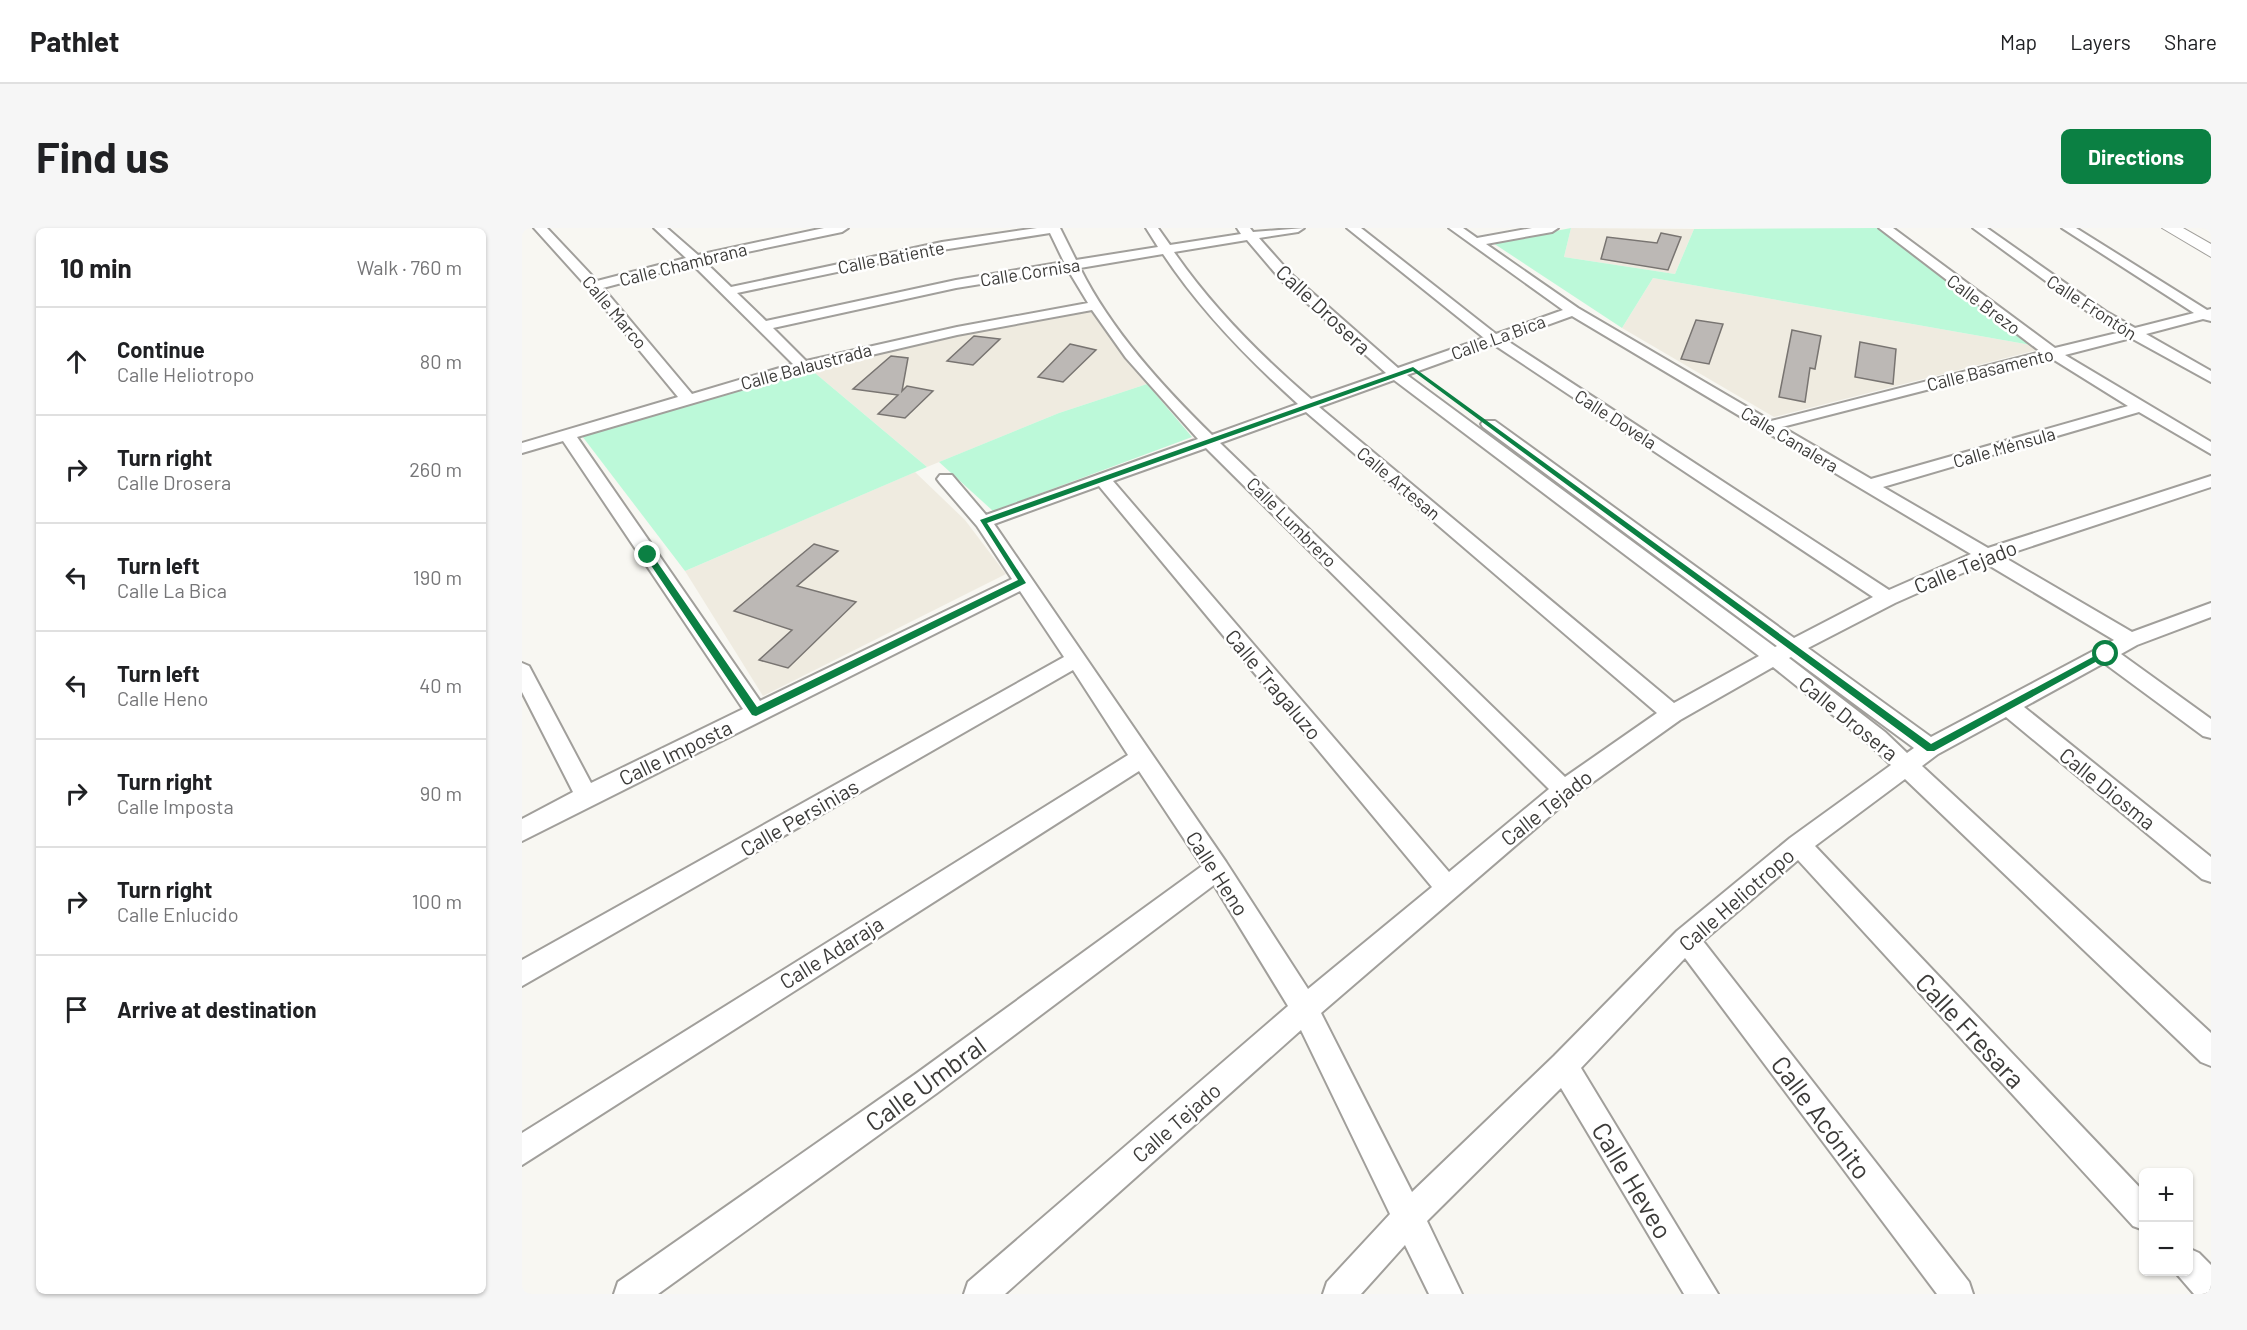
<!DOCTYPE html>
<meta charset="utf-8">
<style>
:root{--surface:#fff;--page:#f6f6f6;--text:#202124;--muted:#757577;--line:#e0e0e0;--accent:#0b8043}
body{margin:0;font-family:Barlow,sans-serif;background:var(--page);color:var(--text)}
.controls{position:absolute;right:18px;bottom:18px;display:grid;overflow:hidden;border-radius:9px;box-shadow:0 2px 4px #0004}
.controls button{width:54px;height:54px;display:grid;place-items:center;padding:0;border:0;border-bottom:2px solid var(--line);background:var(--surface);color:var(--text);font:30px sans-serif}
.stop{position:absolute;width:18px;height:18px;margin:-14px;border:4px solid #0b8043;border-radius:50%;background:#fff}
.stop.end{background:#0b8043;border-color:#fff;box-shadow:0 2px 6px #0008}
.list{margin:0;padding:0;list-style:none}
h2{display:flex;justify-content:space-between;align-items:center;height:78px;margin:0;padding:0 24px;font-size:26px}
h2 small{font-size:20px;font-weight:400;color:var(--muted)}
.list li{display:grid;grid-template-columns:39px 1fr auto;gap:18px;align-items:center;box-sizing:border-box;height:108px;padding:0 24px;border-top:2px solid var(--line)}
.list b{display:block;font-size:22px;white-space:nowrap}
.list p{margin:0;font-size:20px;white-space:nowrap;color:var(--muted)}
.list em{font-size:20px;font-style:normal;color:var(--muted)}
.icon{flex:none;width:33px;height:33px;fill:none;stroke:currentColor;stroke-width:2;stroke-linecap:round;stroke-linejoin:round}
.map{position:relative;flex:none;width:1689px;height:1066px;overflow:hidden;border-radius:9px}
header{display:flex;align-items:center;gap:36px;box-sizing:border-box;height:84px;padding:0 30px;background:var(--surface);border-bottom:2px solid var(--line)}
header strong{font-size:28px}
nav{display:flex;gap:33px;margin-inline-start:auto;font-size:21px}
.intro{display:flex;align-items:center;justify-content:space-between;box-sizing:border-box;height:144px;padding:0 36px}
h1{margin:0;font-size:42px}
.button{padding:15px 27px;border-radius:9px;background:var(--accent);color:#fff;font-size:21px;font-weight:700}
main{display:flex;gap:36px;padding:0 36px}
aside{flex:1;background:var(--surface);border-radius:9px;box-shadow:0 2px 4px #0004}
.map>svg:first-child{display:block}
.built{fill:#efebe0}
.green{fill:#bcf9d9}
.building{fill:#bcb8b5;stroke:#787471;stroke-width:1.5}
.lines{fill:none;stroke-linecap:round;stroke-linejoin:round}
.street-casing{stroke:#a19f9b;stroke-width:4}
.secondary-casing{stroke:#a19f9b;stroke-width:2}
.street{fill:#fff;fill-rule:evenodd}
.secondary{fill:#fff;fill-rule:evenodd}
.route{fill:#0b8043}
.labels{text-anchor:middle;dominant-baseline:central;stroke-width:5;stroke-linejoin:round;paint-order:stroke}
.far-street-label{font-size:18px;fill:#3c3b39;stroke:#fff}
.street-label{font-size:21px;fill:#3c3b39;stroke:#fff}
.near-street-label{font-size:26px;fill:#3c3b39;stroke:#fff}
</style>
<header>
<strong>Pathlet</strong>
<nav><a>Map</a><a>Layers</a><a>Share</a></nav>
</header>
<div class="intro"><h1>Find us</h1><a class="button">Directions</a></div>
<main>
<aside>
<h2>10 min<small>Walk · 760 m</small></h2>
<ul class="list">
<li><svg class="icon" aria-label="ahead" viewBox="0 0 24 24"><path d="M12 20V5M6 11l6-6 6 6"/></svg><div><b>Continue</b><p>Calle Heliotropo</p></div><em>80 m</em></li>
<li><svg class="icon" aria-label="right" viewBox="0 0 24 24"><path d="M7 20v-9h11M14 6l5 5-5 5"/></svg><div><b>Turn right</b><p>Calle Drosera</p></div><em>260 m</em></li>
<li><svg class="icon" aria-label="left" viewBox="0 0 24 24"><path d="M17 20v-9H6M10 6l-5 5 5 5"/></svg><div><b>Turn left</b><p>Calle La Bica</p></div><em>190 m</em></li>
<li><svg class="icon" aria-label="left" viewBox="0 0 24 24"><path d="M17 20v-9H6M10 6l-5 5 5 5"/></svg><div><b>Turn left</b><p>Calle Heno</p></div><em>40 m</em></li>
<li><svg class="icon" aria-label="right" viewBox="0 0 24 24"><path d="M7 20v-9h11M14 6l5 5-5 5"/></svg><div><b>Turn right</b><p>Calle Imposta</p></div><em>90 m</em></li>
<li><svg class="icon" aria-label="right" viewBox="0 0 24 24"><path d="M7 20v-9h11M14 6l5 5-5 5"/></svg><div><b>Turn right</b><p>Calle Enlucido</p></div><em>100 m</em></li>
<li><svg class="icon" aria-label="arrive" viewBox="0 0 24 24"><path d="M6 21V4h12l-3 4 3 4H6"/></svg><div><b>Arrive at destination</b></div></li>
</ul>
</aside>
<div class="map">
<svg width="1689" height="1066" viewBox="0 0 1689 1066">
<rect width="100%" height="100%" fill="#f8f7f2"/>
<g class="built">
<polygon points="1049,0 1172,1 1153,46 1042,29"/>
<polygon points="1131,50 1509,117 1515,122 1252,189 1100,100"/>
<polygon points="570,83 625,156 537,185 405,239 287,140 481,97"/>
<polygon points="393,244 443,292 484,346 241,468 163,343"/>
</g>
<g class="green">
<polygon points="1049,0 1042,29 1153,46 1172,1 1355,0 1509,117 1131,50 1100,100 971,15"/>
<polygon points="287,140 405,239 163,343 60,208"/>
<polygon points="625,156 670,209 471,283 417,234 537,185"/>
</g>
<g class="building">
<polygon points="1139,5 1159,9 1146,42 1079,31 1085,9 1135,15"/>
<polygon points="1174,92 1201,96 1187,136 1159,131"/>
<polygon points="1270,102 1299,108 1293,141 1288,140 1283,174 1257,169"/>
<polygon points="452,108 478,111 451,137 425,133"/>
<polygon points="1338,114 1374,121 1371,156 1333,149"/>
<polygon points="548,116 574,122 541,154 516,149"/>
<polygon points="369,128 386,130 380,163 385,158 411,163 383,190 356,186 376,167 331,161"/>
<polygon points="292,316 316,323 275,358 334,374 266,440 237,432 270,402 212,383"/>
</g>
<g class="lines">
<g class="street-casing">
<g id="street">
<path d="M12 0H25L75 53 164 30 132 0H145L176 27 302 0H326L320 4 182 33 209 59 420 14 515 0H538L554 32 636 19 624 0H636L648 17 719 6 715 0H728L731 4 782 0 776 4 737 10 769 46 876 140 962 110 825 0H839L974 106 1041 82 927 0H941L955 10 1010 0H1036L1030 4 964 16 1056 80 1249 193 1519 124 1357 0H1371L1533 120 1599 104 1573 89 1451 0H1465L1583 83 1613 100 1672 85 1540 0H1554L1685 82 1689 81V93L1681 91 1624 106 1689 143V154L1609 110 1543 127 1689 214V226L1617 184 1361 259 1466 320 1689 248V259L1480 328 1610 404 1689 375V389L1615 417 1599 426 1689 491V510L1681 508 1582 435 1502 479 1689 629V654L1680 651 1484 489 1416 526 1400 538 1689 805V838L1679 834 1383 551 1293 618 1622 964V1002L1611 998 1276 632 1181 713 1447 1054 1451 1066H1415L1163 730 1059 840 1196 1066H1162L1039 860 905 993 940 1066H907L883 1017 839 1066H801L805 1054 868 986 779 802 483 1066H442L446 1054 766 778 692 657 415 865 136 1066H92L96 1054 395 845 680 638 617 543 0 937V905L606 527 551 442 0 758V732L542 429 498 363 0 613V591L51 564 0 464V435L7 438 69 555 221 481 41 213 0 225V215L156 169 67 61ZM528 5 542 34 434 52 244 93 215 65 420 22ZM725 12 759 52 864 145 789 171C739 128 690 79 652 24ZM641 26C678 82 726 131 776 176L690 207C640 158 589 102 558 40ZM170 36 271 136 170 166 81 60ZM546 42 566 75 435 99 284 133 251 100 434 60ZM570 82 604 130 676 211 464 287 430 247H418L415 251 418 255 455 298 490 351 238 473 55 209 285 142 435 107ZM1050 88 1449 326 1367 362 984 112ZM971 116 1351 369 1272 410 973 193H961L959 196 961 199 1255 418 1253 419 885 147ZM1529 130 1606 178 1349 251 1260 199ZM872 152 1237 428 1152 475 797 179ZM784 184 1135 485 1043 549 698 215ZM684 220 1027 561 927 644 591 253ZM577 258 910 659 786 761 704 634 472 296ZM1463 335 1592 412 1409 509 1286 420 1373 375ZM1269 429 1392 520 1385 525 1363 504 1267 430ZM1251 439 1347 516 1369 537 1268 610 1155 703 1032 828 890 964 799 785 1050 569 1158 492Z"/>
<polygon points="1666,1020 1677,1025 1689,1037 1689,1066 1672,1066 1653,1044 1666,1044"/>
</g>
</g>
<g class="secondary-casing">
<polygon id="secondary" points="1640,0 1661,0 1689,16 1689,29"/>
</g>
<use href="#street" class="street"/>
<use href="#secondary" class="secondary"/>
</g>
<polygon class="route" points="891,139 1409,516 1580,424 1588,426 1412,523 1405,523 891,143 465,295 504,355 234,488 230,487 122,327 129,325 235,479 496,352 458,292"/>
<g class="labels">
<g class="far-street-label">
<text transform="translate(369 29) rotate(-11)">Calle Batiente</text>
<text transform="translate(161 36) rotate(-14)">Calle Chambrana</text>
<text transform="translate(508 44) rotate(-9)">Calle Cornisa</text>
<text transform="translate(1462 76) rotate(37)">Calle Brezo</text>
<text transform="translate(1570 79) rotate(33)">Calle Frontón</text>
<text transform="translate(93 84) rotate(50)">Calle Marco</text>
<text transform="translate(976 109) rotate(-20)">Calle La Bica</text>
<text transform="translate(284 138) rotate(-15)">Calle Balaustrada</text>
<text transform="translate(1468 141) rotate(-14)">Calle Basamento</text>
<text transform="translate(1094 191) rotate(33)">Calle Dovela</text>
<text transform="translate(1268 211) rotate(31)">Calle Canalera</text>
<text transform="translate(1482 219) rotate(-16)">Calle Ménsula</text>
<text transform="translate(877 255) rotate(40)">Calle Artesan</text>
<text transform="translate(770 294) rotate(45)">Calle Lumbrero</text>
</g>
<g class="street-label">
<text transform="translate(802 81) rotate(43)">Calle Drosera</text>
<text transform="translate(1443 338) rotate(-22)">Calle Tejado</text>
<text transform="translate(752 456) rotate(50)">Calle Tragaluzo</text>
<text transform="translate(1327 490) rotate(39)">Calle Drosera</text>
<text transform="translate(153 524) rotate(-26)">Calle Imposta</text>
<text transform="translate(1586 560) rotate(39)">Calle Diosma</text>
<text transform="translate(1024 579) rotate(-38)">Calle Tejado</text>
<text transform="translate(277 589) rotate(-30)">Calle Persinias</text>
<text transform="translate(696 645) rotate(57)">Calle Heno</text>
<text transform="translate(1214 671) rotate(-41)">Calle Heliotropo</text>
<text transform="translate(309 724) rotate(-32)">Calle Adaraja</text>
<text transform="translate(654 894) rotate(-41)">Calle Tejado</text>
</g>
<g class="near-street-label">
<text transform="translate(1449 802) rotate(47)">Calle Fresara</text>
<text transform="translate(403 855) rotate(-36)">Calle Umbral</text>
<text transform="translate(1300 889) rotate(53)">Calle Acónito</text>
<text transform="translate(1111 952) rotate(59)">Calle Heveo</text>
</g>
</g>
</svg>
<div class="controls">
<button>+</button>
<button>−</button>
</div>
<div class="stop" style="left:1584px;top:426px"></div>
<div class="stop end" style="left:126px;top:327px"></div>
</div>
</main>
